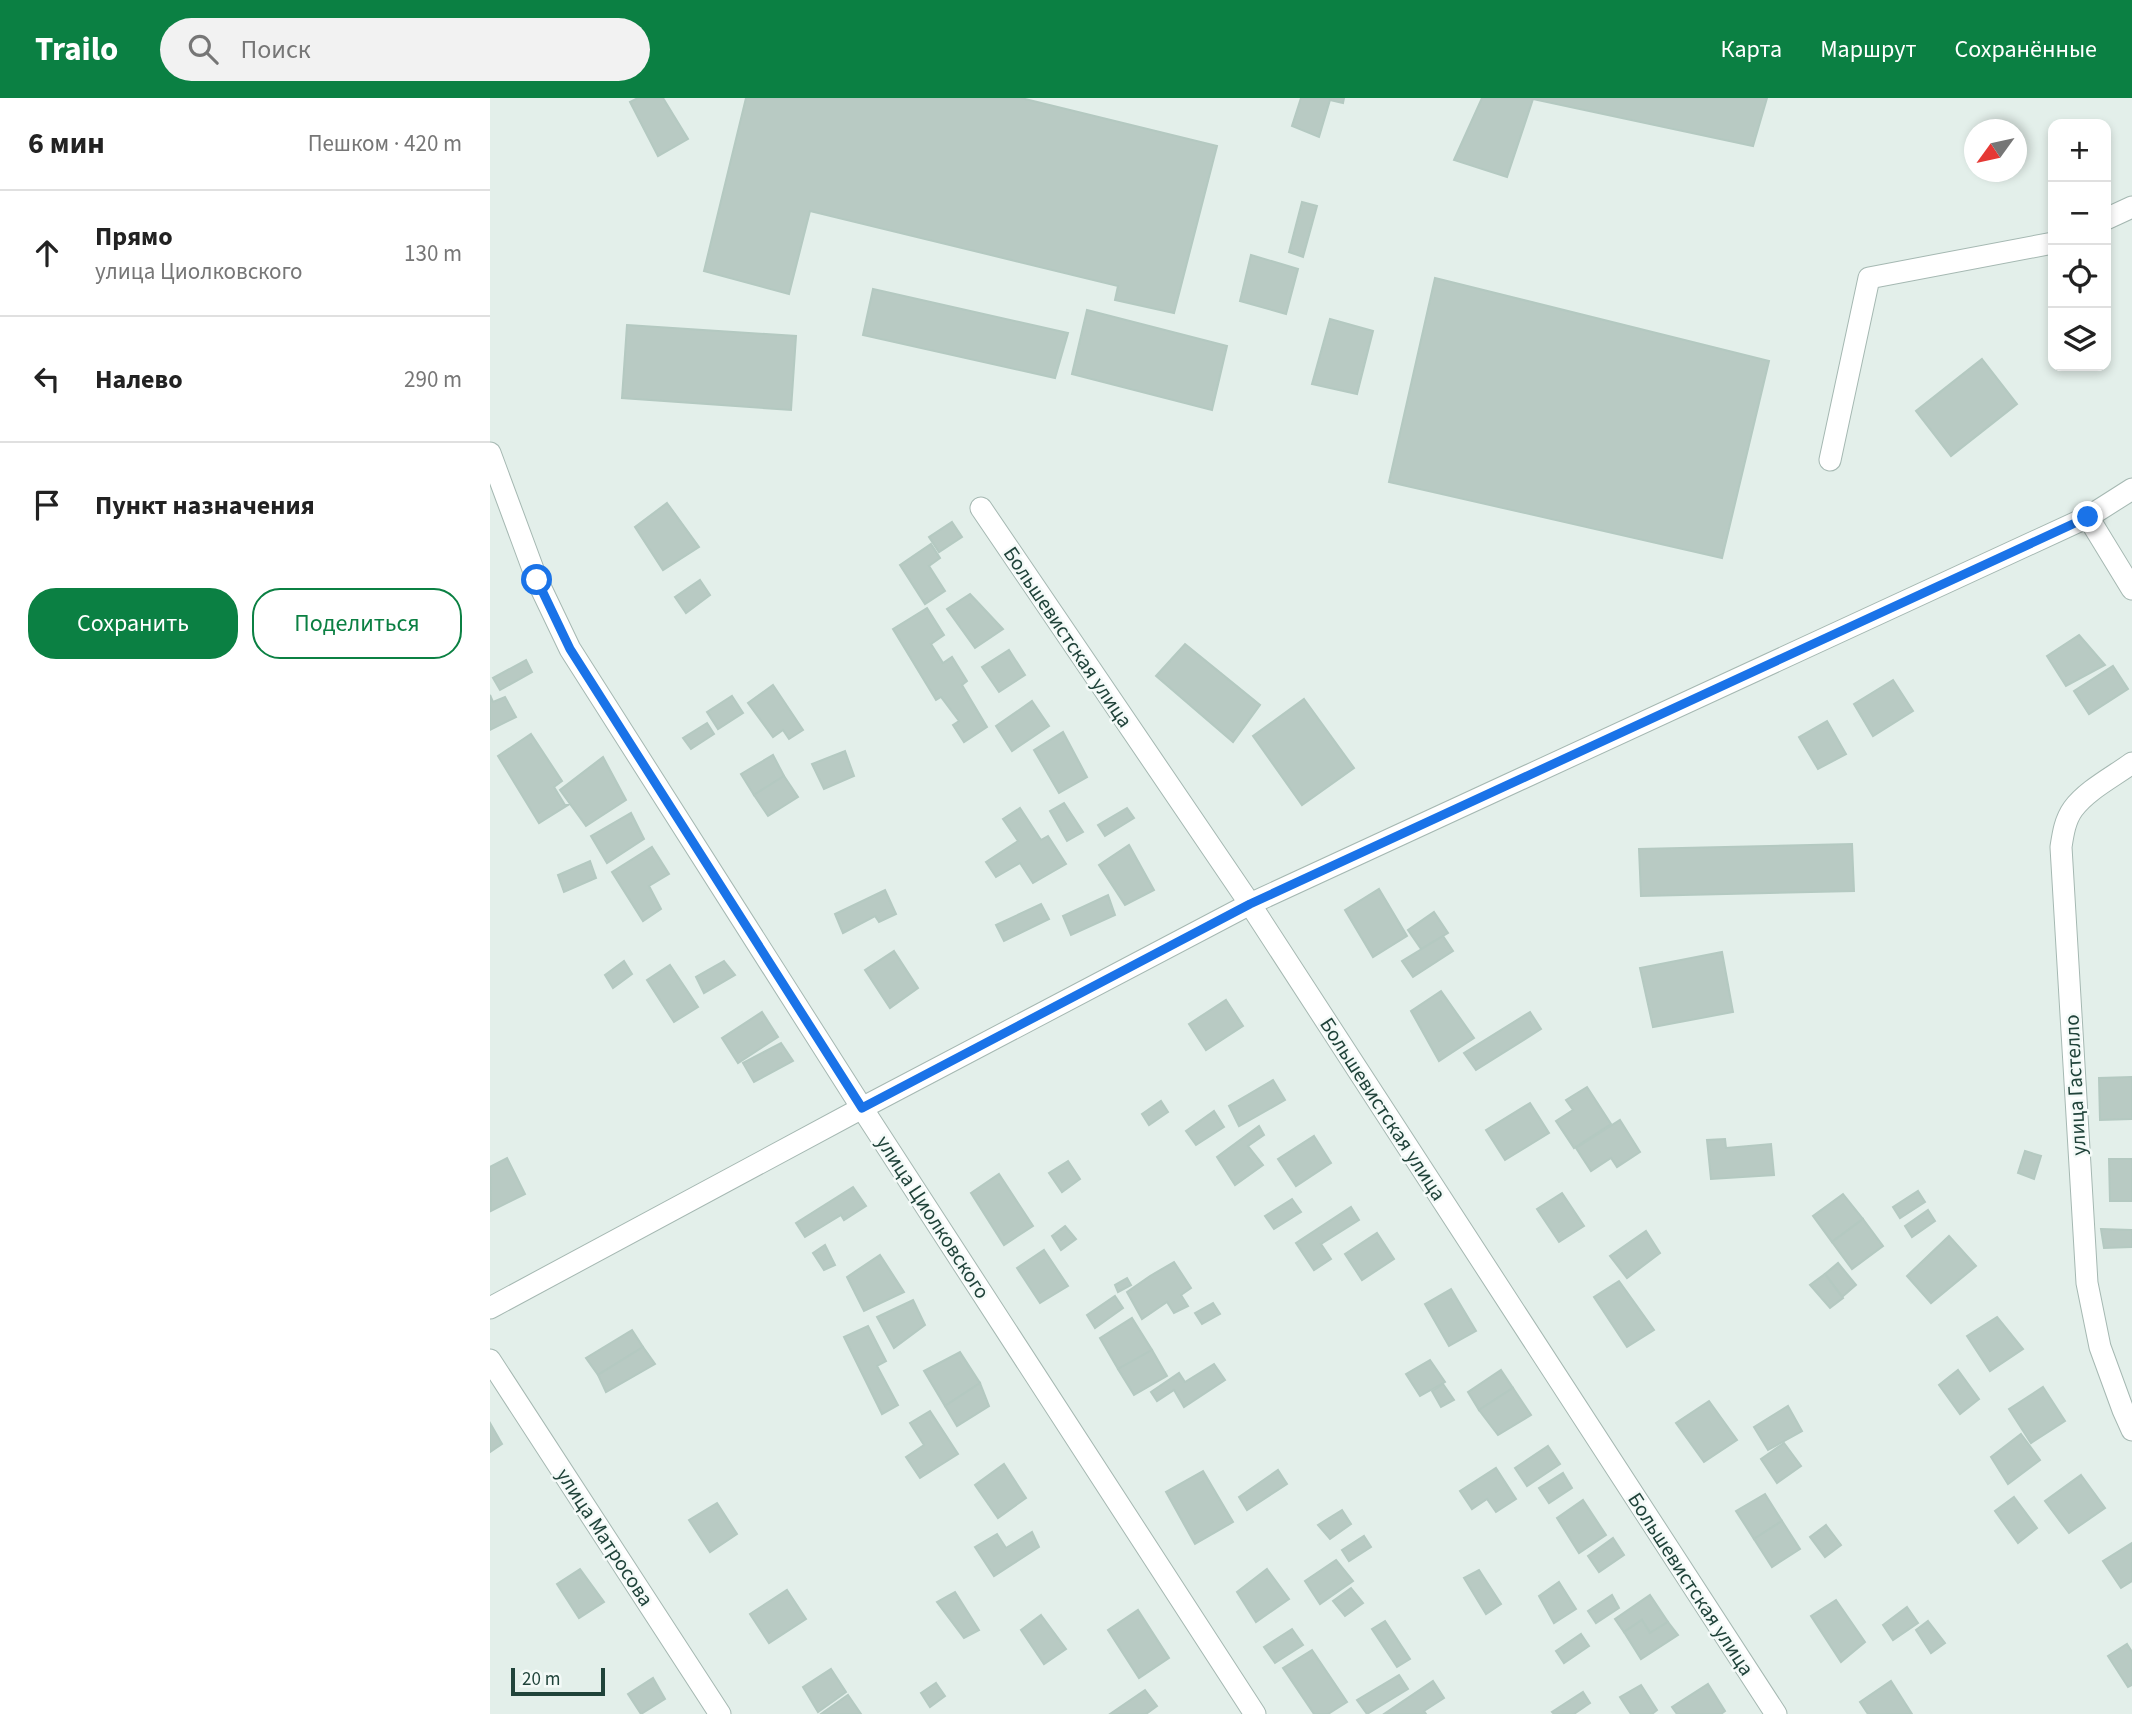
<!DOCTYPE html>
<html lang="ru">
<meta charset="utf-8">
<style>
:root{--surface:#fff;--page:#f2f2f2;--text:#222;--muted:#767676;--line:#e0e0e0;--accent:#0b8043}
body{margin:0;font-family:"Source Sans 3",sans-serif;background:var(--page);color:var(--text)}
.controls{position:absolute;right:21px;top:21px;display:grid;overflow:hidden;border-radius:14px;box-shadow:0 4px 10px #0003}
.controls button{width:63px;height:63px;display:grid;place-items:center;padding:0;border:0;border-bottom:2px solid var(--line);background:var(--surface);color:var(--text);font:35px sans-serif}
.compass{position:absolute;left:1474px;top:21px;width:63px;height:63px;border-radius:50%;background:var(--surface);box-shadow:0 4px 10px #0003;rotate:237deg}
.scale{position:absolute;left:21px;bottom:18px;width:94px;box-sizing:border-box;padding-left:7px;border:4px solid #20433a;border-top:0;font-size:19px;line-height:24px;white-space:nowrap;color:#20433a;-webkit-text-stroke:5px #f4faf8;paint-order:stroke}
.stop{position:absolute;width:21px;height:21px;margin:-16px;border:5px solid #1a73e8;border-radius:50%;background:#fff}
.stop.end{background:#1a73e8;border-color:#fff;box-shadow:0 2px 7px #0008}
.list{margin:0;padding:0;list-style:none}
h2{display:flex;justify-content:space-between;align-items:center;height:91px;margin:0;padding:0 28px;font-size:30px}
h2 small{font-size:23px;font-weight:400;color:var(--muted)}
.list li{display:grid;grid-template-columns:46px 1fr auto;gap:21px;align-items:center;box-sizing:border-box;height:126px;padding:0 28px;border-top:2px solid var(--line)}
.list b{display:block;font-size:26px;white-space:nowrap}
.list p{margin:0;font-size:23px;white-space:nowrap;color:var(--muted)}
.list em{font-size:23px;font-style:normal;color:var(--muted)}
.actions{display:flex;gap:14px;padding:21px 28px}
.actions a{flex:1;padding:16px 0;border:2px solid var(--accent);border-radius:28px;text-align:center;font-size:24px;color:var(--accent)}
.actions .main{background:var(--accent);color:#fff}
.icon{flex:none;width:38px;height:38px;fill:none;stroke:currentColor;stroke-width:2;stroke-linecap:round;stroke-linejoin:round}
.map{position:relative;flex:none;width:1642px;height:1616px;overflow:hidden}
header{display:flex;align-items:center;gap:42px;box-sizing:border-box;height:98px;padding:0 35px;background:var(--accent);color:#fff}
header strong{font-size:33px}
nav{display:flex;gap:38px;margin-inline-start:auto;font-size:24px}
.search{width:490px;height:63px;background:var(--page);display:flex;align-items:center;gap:18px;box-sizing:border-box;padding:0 24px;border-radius:38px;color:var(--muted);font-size:26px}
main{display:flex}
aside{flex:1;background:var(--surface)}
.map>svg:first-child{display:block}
.building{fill:#b8cac3;stroke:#b4c9c1;stroke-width:2}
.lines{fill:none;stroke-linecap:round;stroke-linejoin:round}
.minor-casing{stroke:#a5b8b2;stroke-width:23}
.minor{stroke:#fff;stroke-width:21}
.route{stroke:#1a73e8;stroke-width:9}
.labels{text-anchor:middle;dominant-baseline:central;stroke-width:5;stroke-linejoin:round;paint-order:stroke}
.street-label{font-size:21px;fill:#20433a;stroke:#f4faf8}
</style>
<header>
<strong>Trailo</strong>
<div class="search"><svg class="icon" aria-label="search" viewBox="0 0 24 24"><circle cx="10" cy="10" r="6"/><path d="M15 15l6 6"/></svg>Поиск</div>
<nav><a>Карта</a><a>Маршрут</a><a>Сохранённые</a></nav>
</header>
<main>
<aside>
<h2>6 мин<small>Пешком · 420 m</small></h2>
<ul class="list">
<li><svg class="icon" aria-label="ahead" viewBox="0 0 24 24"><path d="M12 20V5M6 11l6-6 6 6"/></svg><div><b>Прямо</b><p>улица Циолковского</p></div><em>130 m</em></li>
<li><svg class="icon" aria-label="left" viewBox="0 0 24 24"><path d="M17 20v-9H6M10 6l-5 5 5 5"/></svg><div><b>Налево</b></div><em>290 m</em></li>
<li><svg class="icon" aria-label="arrive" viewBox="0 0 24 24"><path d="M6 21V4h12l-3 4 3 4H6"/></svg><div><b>Пункт назначения</b></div></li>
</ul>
<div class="actions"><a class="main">Сохранить</a><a>Поделиться</a></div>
</aside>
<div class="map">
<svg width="1642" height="1616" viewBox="0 0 1642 1616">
<rect width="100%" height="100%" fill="#e3efea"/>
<g class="building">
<polygon points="148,0 173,0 198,41 168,58 140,4"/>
<polygon points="256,0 531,0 727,48 684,215 625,202 628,188 320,113 299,196 214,173"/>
<polygon points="811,0 854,0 853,5 840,2 829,39 802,28"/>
<polygon points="992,0 1277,0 1263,48 1043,1 1017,79 964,62"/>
<polygon points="812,104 827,108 813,159 799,154"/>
<polygon points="761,157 808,171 796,216 750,203"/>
<polygon points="945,180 1279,263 1232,460 899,384"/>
<polygon points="383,191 578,235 565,280 373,237"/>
<polygon points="597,212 737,248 722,312 582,276"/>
<polygon points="840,221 883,233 867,296 822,286"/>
<polygon points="137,227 306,238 301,312 132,300"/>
<polygon points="1492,261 1527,306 1461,358 1426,313"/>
<polygon points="177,405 209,449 173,472 145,429"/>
<polygon points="462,424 472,439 449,454 439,439"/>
<polygon points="441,446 450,460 439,468 455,493 435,506 410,467"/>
<polygon points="210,482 220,497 196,515 185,499"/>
<polygon points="480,496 513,531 485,550 457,511"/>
<polygon points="437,510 454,537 441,546 453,565 462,559 477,583 472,587 497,629 474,644 463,627 469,623 451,599 446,602 403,531"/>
<polygon points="1589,537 1615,567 1576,588 1557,558"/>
<polygon points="695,546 770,607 743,644 666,578"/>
<polygon points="519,552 535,577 509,594 492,569"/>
<polygon points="36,562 42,574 10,592 3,580"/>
<polygon points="1623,568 1638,591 1599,616 1584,593"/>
<polygon points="1403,582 1423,613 1383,638 1364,606"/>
<polygon points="283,587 313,632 299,641 293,632 283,639 258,605"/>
<polygon points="0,597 3,604 15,599 26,619 0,632"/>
<polygon points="242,598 253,615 228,631 217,614"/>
<polygon points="814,601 864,670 812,707 763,638"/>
<polygon points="542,603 559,628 522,653 506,628"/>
<polygon points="1337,623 1356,656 1328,671 1309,639"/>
<polygon points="217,625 224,636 201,651 193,640"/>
<polygon points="573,634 597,679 569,695 544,652"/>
<polygon points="41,636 72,683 64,689 75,707 78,707 49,725 8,658"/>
<polygon points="355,653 364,678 334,691 322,666"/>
<polygon points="283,657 294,678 264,697 251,676"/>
<polygon points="113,659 136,702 96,728 70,692"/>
<polygon points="294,678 308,699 278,718 264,697"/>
<polygon points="574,705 593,734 577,743 560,713"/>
<polygon points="530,710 551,742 558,738 576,766 543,785 530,765 506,779 496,764 528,743 513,721"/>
<polygon points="637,710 644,720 615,738 608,727"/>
<polygon points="141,715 154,741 117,765 101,738"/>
<polygon points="1362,746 1364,793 1151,798 1149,751"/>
<polygon points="639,747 664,792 635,807 609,767"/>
<polygon points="162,749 179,776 159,788 171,811 153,823 122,774"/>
<polygon points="100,763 106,780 74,794 68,777"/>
<polygon points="889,791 917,838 883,859 855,812"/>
<polygon points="395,792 406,816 389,824 385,818 353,835 345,816"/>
<polygon points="618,797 625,817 581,837 573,818"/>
<polygon points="551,806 559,821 514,843 506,827"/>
<polygon points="944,814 958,835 931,851 918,832"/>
<polygon points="953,838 963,853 923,879 912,863"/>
<polygon points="404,853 428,890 400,910 375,872"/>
<polygon points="1232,854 1243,914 1163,929 1150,870"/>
<polygon points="134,863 142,876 123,890 115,877"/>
<polygon points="234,863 245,877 214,895 206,879"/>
<polygon points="180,867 208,909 184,924 157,882"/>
<polygon points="951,893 984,940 949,963 921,913"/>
<polygon points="736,902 753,928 716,952 699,926"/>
<polygon points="272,914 288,939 248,965 232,940"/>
<polygon points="1040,914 1051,931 986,972 974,955"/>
<polygon points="291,945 303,963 264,984 253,965"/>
<polygon points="1642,979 1642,1021 1610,1022 1609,980"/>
<polygon points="783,982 795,1002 749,1028 739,1008"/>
<polygon points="1097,989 1121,1026 1084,1050 1066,1023 1083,1012 1076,1002"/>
<polygon points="671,1003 678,1014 659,1027 652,1016"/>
<polygon points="1040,1005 1059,1035 1015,1062 996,1032"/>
<polygon points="724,1013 734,1029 706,1047 696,1033"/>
<polygon points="1130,1022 1150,1054 1127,1069 1121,1060 1101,1073 1086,1050"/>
<polygon points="769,1028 774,1037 758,1048 773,1067 745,1087 727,1059"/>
<polygon points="824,1038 841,1065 806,1088 788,1061"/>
<polygon points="1235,1041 1236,1050 1281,1046 1284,1077 1221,1081 1217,1042"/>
<polygon points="1535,1053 1551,1058 1544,1081 1528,1075"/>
<polygon points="17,1060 35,1096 1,1113 0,1069"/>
<polygon points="1619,1061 1642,1061 1642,1103 1620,1103"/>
<polygon points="578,1063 590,1081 572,1094 559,1075"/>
<polygon points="509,1076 543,1128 514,1147 481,1095"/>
<polygon points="363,1089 376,1108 354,1122 351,1117 315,1139 306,1125"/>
<polygon points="1428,1093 1435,1104 1410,1120 1403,1109"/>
<polygon points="1072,1095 1094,1128 1069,1144 1047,1111"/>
<polygon points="1353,1096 1373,1121 1342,1144 1323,1118"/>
<polygon points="802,1101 811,1114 784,1131 775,1118"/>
<polygon points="861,1109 869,1122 831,1146 841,1161 824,1172 806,1145"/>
<polygon points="1438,1112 1445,1123 1422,1139 1415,1128"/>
<polygon points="1373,1121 1393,1148 1362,1171 1342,1144"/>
<polygon points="575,1128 586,1141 571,1152 562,1138"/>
<polygon points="1611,1131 1642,1132 1642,1149 1614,1150"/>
<polygon points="1156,1133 1170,1155 1137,1180 1120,1158"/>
<polygon points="887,1135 904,1161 872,1182 855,1156"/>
<polygon points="1459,1138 1486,1168 1441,1205 1417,1178"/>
<polygon points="335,1147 345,1167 334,1172 323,1155"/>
<polygon points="554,1152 578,1188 550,1205 527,1170"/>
<polygon points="390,1157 414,1194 374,1213 357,1179"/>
<polygon points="684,1164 701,1190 691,1197 698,1208 684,1215 677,1204 652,1221 637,1194 660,1178"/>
<polygon points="1348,1165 1366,1187 1352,1199 1335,1176"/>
<polygon points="1335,1176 1353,1200 1340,1210 1320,1187"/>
<polygon points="637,1180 641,1187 628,1194 625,1187"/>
<polygon points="1129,1183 1164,1232 1137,1249 1104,1199"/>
<polygon points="961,1191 986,1233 959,1248 935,1206"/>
<polygon points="625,1198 633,1210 605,1230 597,1217"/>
<polygon points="423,1202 435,1227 404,1250 387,1219"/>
<polygon points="723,1205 730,1216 712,1226 705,1215"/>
<polygon points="1507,1219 1533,1251 1500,1273 1477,1238"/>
<polygon points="642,1220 662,1252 628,1271 610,1240"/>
<polygon points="378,1228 396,1263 387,1268 408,1307 392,1316 354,1239"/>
<polygon points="142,1232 153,1249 108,1277 96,1260"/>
<polygon points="153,1249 165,1266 116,1294 108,1277"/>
<polygon points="662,1252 677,1278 644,1297 628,1271"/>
<polygon points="470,1254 490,1285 455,1308 434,1273"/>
<polygon points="940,1262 955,1284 930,1298 916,1276"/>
<polygon points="724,1266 735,1282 694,1309 684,1292 667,1303 661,1294 689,1275 695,1284"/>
<polygon points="1011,1272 1023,1290 989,1312 978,1294"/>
<polygon points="1468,1272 1489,1301 1470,1316 1449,1287"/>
<polygon points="490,1285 499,1308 467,1328 455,1308"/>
<polygon points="953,1286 964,1302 951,1309 942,1293"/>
<polygon points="1553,1289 1575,1323 1541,1345 1519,1311"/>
<polygon points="1023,1290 1041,1317 1008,1337 989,1312"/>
<polygon points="1219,1303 1247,1342 1214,1364 1186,1325"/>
<polygon points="1298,1308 1312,1333 1278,1352 1264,1329"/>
<polygon points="440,1313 468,1356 430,1380 416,1359 434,1347 420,1325"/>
<polygon points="0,1325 12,1346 0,1354"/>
<polygon points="1531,1336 1550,1362 1518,1386 1501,1359"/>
<polygon points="1294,1345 1311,1368 1287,1385 1271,1361"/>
<polygon points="1058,1348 1070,1366 1037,1388 1025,1370"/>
<polygon points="514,1366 536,1400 508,1420 485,1387"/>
<polygon points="1006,1370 1026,1401 1006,1414 997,1401 982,1411 970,1393"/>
<polygon points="788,1372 797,1386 757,1412 749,1399"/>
<polygon points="713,1373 743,1424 705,1446 676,1394"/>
<polygon points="1073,1375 1082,1390 1059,1405 1049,1390"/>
<polygon points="1591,1377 1615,1410 1579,1435 1555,1403"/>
<polygon points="1275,1396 1292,1423 1264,1441 1246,1413"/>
<polygon points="1524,1399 1547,1430 1528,1445 1505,1413"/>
<polygon points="1093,1402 1116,1437 1089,1455 1067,1420"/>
<polygon points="227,1405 247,1436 220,1454 199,1422"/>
<polygon points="852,1412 861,1426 840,1441 828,1427"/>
<polygon points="1292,1423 1310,1451 1282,1469 1264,1441"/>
<polygon points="1336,1427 1351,1447 1335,1459 1320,1439"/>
<polygon points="542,1434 549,1449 504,1478 485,1449 507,1436 516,1450"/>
<polygon points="874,1438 881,1449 859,1463 852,1452"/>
<polygon points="1123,1440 1134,1457 1109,1474 1098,1458"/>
<polygon points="1642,1445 1642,1483 1631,1490 1613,1463"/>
<polygon points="846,1462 863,1483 830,1506 815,1483"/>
<polygon points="90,1471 114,1504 89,1520 67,1486"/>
<polygon points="777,1471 799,1501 766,1524 747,1494"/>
<polygon points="989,1472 1011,1506 996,1516 974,1480"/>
<polygon points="1069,1484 1086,1511 1064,1525 1049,1498"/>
<polygon points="861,1490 873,1505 855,1518 843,1503"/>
<polygon points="297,1492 316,1521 279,1545 260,1516"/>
<polygon points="465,1494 489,1532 474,1540 447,1504"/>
<polygon points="1122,1497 1129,1510 1106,1525 1098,1513"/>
<polygon points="1160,1497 1178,1524 1160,1535 1152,1522 1134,1534 1125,1521"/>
<polygon points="1346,1502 1375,1544 1351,1564 1321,1518"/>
<polygon points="1417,1509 1428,1525 1403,1542 1393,1527"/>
<polygon points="648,1512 679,1560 649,1580 618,1532"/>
<polygon points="551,1517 576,1551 554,1566 531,1532"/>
<polygon points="1152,1522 1160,1535 1178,1524 1188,1537 1151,1561 1134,1534"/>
<polygon points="895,1523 920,1561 907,1569 882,1531"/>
<polygon points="1438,1523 1455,1545 1441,1555 1426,1532"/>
<polygon points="802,1531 813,1547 785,1565 774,1549"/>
<polygon points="1091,1536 1099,1548 1074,1565 1066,1553"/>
<polygon points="1637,1546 1642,1554 1642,1587 1638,1589 1618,1558"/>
<polygon points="822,1552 857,1604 838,1616 824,1616 793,1570"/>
<polygon points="341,1571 356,1594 328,1614 313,1589"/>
<polygon points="909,1577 918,1591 877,1616 867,1602"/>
<polygon points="163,1580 175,1601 151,1616 138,1596"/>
<polygon points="943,1583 954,1600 934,1613 936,1616 894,1616"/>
<polygon points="1401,1583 1422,1616 1378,1616 1370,1604"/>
<polygon points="446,1585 455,1598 440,1609 431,1595"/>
<polygon points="1218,1586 1235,1613 1231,1616 1187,1616 1182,1609"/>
<polygon points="1151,1587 1167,1612 1162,1616 1141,1616 1130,1599"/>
<polygon points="655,1592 667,1608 656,1616 620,1616"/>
<polygon points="1093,1594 1100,1605 1084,1616 1064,1616 1062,1614"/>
<polygon points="358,1597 371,1616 331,1616"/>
</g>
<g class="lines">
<g class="minor-casing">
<g id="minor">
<polyline points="1616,121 1642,109"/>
<polyline points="0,355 47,482 80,551 372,1010 765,1616"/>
<polyline points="1340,362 1379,180 1563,145"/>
<polyline points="491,410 760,806 1286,1616"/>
<polyline points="1598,419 1642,491"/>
<path d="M1642 665C1623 679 1597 692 1583 711 1575 722 1573 736 1571 749L1597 1185 1610 1249 1633 1312 1642 1332"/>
<polyline points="0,1210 372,1010 760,806 1598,419 1642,391"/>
<polyline points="0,1262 230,1616"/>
</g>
</g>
<use href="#minor" class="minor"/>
</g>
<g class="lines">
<polyline class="route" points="47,482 80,551 372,1010 760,806 1598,419"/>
</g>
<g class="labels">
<g class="street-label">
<text transform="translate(578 539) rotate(56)">Большевистская улица</text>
<text transform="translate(1585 987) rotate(-93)">улица Гастелло</text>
<text transform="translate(893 1011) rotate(57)">Большевистская улица</text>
<text transform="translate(443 1119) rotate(57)">улица Циолковского</text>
<text transform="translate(115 1439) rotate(57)">улица Матросова</text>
<text transform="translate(1201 1486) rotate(57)">Большевистская улица</text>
</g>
</g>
</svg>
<div class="controls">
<button>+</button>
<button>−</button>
<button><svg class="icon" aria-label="locate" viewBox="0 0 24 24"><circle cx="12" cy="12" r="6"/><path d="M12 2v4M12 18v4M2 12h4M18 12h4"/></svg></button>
<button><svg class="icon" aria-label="layers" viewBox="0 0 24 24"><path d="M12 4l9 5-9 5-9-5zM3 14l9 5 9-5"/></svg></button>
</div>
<svg class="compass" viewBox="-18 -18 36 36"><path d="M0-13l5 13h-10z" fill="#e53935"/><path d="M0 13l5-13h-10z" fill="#767676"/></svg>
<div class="scale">20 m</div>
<div class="stop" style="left:47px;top:482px"></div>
<div class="stop end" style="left:1598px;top:419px"></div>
</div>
</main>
